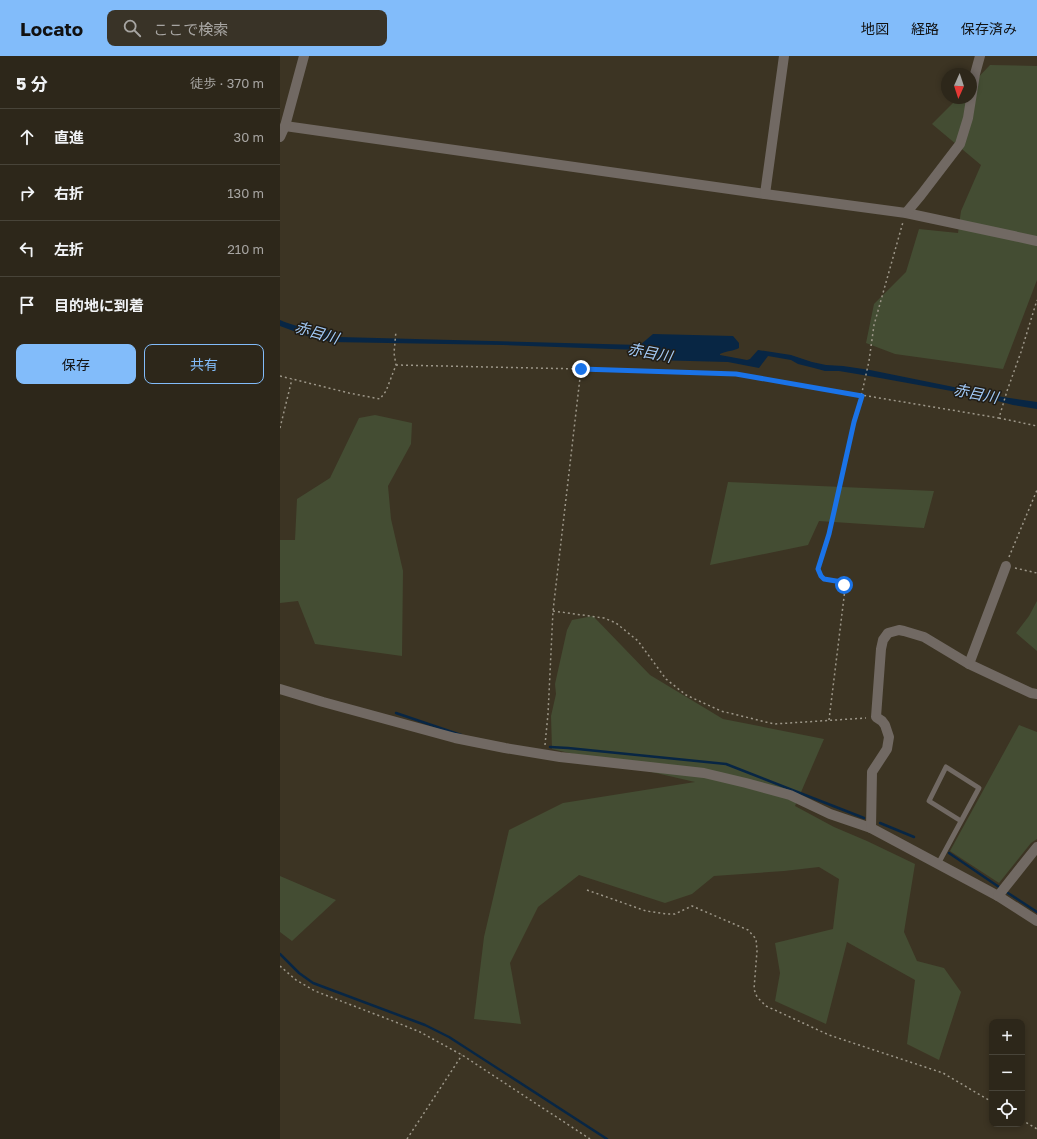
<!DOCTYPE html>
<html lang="ja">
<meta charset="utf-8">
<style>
:root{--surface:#2d271a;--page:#393327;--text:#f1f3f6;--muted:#a7a5a2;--line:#484439;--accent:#82bcfa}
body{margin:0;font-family:"Golos Text","Noto Sans JP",sans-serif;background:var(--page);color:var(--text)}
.controls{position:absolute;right:12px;bottom:12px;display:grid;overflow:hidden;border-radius:8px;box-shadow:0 2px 6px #0003}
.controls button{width:36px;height:36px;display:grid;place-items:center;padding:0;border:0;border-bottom:1px solid var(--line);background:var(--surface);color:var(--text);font:20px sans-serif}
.compass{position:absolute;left:661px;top:12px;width:36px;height:36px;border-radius:50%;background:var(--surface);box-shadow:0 2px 6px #0003;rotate:183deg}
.stop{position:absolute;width:12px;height:12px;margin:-9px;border:3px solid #1a73e8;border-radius:50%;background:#fff}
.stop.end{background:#1a73e8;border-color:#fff;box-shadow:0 1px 4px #0008}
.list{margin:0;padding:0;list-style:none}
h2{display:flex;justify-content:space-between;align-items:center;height:52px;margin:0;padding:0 16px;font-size:17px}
h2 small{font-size:13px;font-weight:400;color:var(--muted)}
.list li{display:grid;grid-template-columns:26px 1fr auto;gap:12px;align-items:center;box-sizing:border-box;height:56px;padding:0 16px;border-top:1px solid var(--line)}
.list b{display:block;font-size:15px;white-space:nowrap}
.list em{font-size:13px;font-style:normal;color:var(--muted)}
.actions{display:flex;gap:8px;padding:12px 16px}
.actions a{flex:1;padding:9px 0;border:1px solid var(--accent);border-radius:8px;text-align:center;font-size:14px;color:var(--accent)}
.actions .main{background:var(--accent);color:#111}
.icon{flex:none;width:22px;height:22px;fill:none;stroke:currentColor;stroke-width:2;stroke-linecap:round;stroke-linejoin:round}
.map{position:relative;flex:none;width:757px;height:1083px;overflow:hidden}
header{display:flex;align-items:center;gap:24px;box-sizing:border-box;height:56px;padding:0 20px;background:var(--accent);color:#111}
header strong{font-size:19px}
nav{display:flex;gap:22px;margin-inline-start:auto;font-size:14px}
.search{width:280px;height:36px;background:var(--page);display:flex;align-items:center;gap:10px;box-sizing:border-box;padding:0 14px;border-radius:8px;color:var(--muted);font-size:15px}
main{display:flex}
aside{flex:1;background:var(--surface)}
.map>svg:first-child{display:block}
.green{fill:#444d33}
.water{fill:#082644}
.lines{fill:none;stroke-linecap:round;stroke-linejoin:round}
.stream{stroke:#082644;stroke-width:2.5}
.path{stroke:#9d9789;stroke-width:1.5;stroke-dasharray:2 3;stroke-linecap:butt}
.lane{stroke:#716963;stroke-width:5}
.street{stroke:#716963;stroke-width:10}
.route{stroke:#1a73e8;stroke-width:5}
.labels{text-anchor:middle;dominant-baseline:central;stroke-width:3;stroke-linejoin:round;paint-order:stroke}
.water-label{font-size:15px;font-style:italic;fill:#a2caf7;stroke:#201c15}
</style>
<header>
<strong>Locato</strong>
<div class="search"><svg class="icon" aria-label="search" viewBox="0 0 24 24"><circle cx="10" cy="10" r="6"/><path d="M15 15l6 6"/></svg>ここで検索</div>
<nav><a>地図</a><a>経路</a><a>保存済み</a></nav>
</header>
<main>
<aside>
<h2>5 分<small>徒歩 · 370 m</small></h2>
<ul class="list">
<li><svg class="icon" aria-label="ahead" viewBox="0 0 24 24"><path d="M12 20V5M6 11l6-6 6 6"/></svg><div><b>直進</b></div><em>30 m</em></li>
<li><svg class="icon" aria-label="right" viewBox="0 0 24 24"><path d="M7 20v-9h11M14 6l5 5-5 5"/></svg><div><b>右折</b></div><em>130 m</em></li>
<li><svg class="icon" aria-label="left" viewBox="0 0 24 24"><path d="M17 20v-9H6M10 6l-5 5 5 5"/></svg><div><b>左折</b></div><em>210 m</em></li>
<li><svg class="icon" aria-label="arrive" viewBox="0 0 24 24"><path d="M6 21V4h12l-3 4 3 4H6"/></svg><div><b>目的地に到着</b></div></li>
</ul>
<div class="actions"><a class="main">保存</a><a>共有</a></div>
</aside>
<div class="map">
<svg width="757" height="1083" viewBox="0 0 757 1083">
<rect width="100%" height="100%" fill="#3c3423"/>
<g class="green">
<polygon points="710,9 757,10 757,224 723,313 615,298 586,287 594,248 626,216 639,173 678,177 681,155 701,109 652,68 678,42 691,42 691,29"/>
<polygon points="95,359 132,367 131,388 108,430 111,463 123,515 122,600 35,588 18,545 0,547 0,484 15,484 17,443 50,422 79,362"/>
<polygon points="448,426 654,435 644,472 539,465 528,489 430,509"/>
<polygon points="757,545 757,595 736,577 749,560"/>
<polygon points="313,560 370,619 443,663 544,683 515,750 554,771 587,785 635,808 624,876 637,905 664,912 681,936 659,1004 627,988 635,924 567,886 546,968 495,945 500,917 495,887 553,873 559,823 539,811 504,815 434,820 412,838 385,847 299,819 258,851 230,907 241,968 194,963 204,881 229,774 283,747 415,726 272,693 271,660 276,638 275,628 287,574 292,564"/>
<polygon points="739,669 757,676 757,783 751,787 719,827 670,795"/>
<polygon points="0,820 56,844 12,885 0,876"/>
</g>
<path class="water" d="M0 264C14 270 38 277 52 274L54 280 59 281 360 289 373 278 453 280 459 287V292C454 295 446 295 440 298V299L467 304 470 303 478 294 511 299 532 306 546 309 563 310 590 314 723 341 757 346V353L733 349 699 340 589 320 559 315H545L534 312 518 308 511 304 488 300 479 312 448 306 372 304 360 294 223 289 51 286 27 280 0 270Z"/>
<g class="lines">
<g class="stream">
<polyline points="116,657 181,679"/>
<polyline points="270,691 288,692 446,708 584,762"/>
<polyline points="600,767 634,781"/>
<polyline points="669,797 719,831"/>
<polyline points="728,837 757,856"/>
<polyline points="0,898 19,917 33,927 145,969 169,981 327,1083"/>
</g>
<g class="path">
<polyline points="116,309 301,313 456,318 719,362 727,335 741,296 757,244"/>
<polyline points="0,320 69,337 100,343 106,335 116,309 114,297 116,275"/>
<polyline points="719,362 757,370"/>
<polyline points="0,372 12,323"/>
<polyline points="729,501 757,434"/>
<polyline points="735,512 757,517"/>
<polyline points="273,555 324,562 336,567 358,585 386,623 406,639 441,655 494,668 586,662"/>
<polyline points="549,664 565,533 565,529 562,526 544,523 541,521 538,513 549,477 574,366 583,332 589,305 594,269 623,166"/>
<polyline points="265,689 268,658 273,555 301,313"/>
<polyline points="307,834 366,855 387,858 395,858 412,850 468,874 476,883 477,895 474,933 477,941 486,950 549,979 663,1017 712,1046"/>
<polyline points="0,910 16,924 35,935 118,967 140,976 182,999 310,1083"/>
<polyline points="742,1064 757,1073"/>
<polyline points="127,1083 182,999"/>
</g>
<polyline class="lane" points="658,808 699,732 666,711 649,745 681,765"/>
<g class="street">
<polyline points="5,70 485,138 626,157 757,185"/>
<polyline points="0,81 5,70 24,0"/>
<polyline points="485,138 504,0"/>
<polyline points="626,157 641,139 680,88 688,62 695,18 700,0"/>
<polyline points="689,608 726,510"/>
<polyline points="0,633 43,646 175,682 225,692 280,701 424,717 466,727 510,739 550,758 591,772 718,840 757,865"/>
<polyline points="591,772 592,716 607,693 609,681 605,669 602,665 596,661 601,593 603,584 608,577 619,574 624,575 644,581 689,608 751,637 757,638"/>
<polyline points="718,840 757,791"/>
</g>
</g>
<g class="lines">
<polyline class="route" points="301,313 456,318 582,340 574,366 549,478 538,513 541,520 544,523 562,526 564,529"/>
</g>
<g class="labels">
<g class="water-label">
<text transform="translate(37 276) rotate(16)">赤目川</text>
<text transform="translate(370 296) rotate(11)">赤目川</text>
<text transform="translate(696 337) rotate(11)">赤目川</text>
</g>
</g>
</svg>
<div class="controls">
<button>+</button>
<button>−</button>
<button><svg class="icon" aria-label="locate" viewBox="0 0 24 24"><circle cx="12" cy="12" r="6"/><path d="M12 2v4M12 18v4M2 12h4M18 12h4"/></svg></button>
</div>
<svg class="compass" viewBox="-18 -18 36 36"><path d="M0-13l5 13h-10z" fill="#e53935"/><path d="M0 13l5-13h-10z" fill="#a7a5a2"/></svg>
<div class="stop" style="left:564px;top:529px"></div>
<div class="stop end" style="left:301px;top:313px"></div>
</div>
</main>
